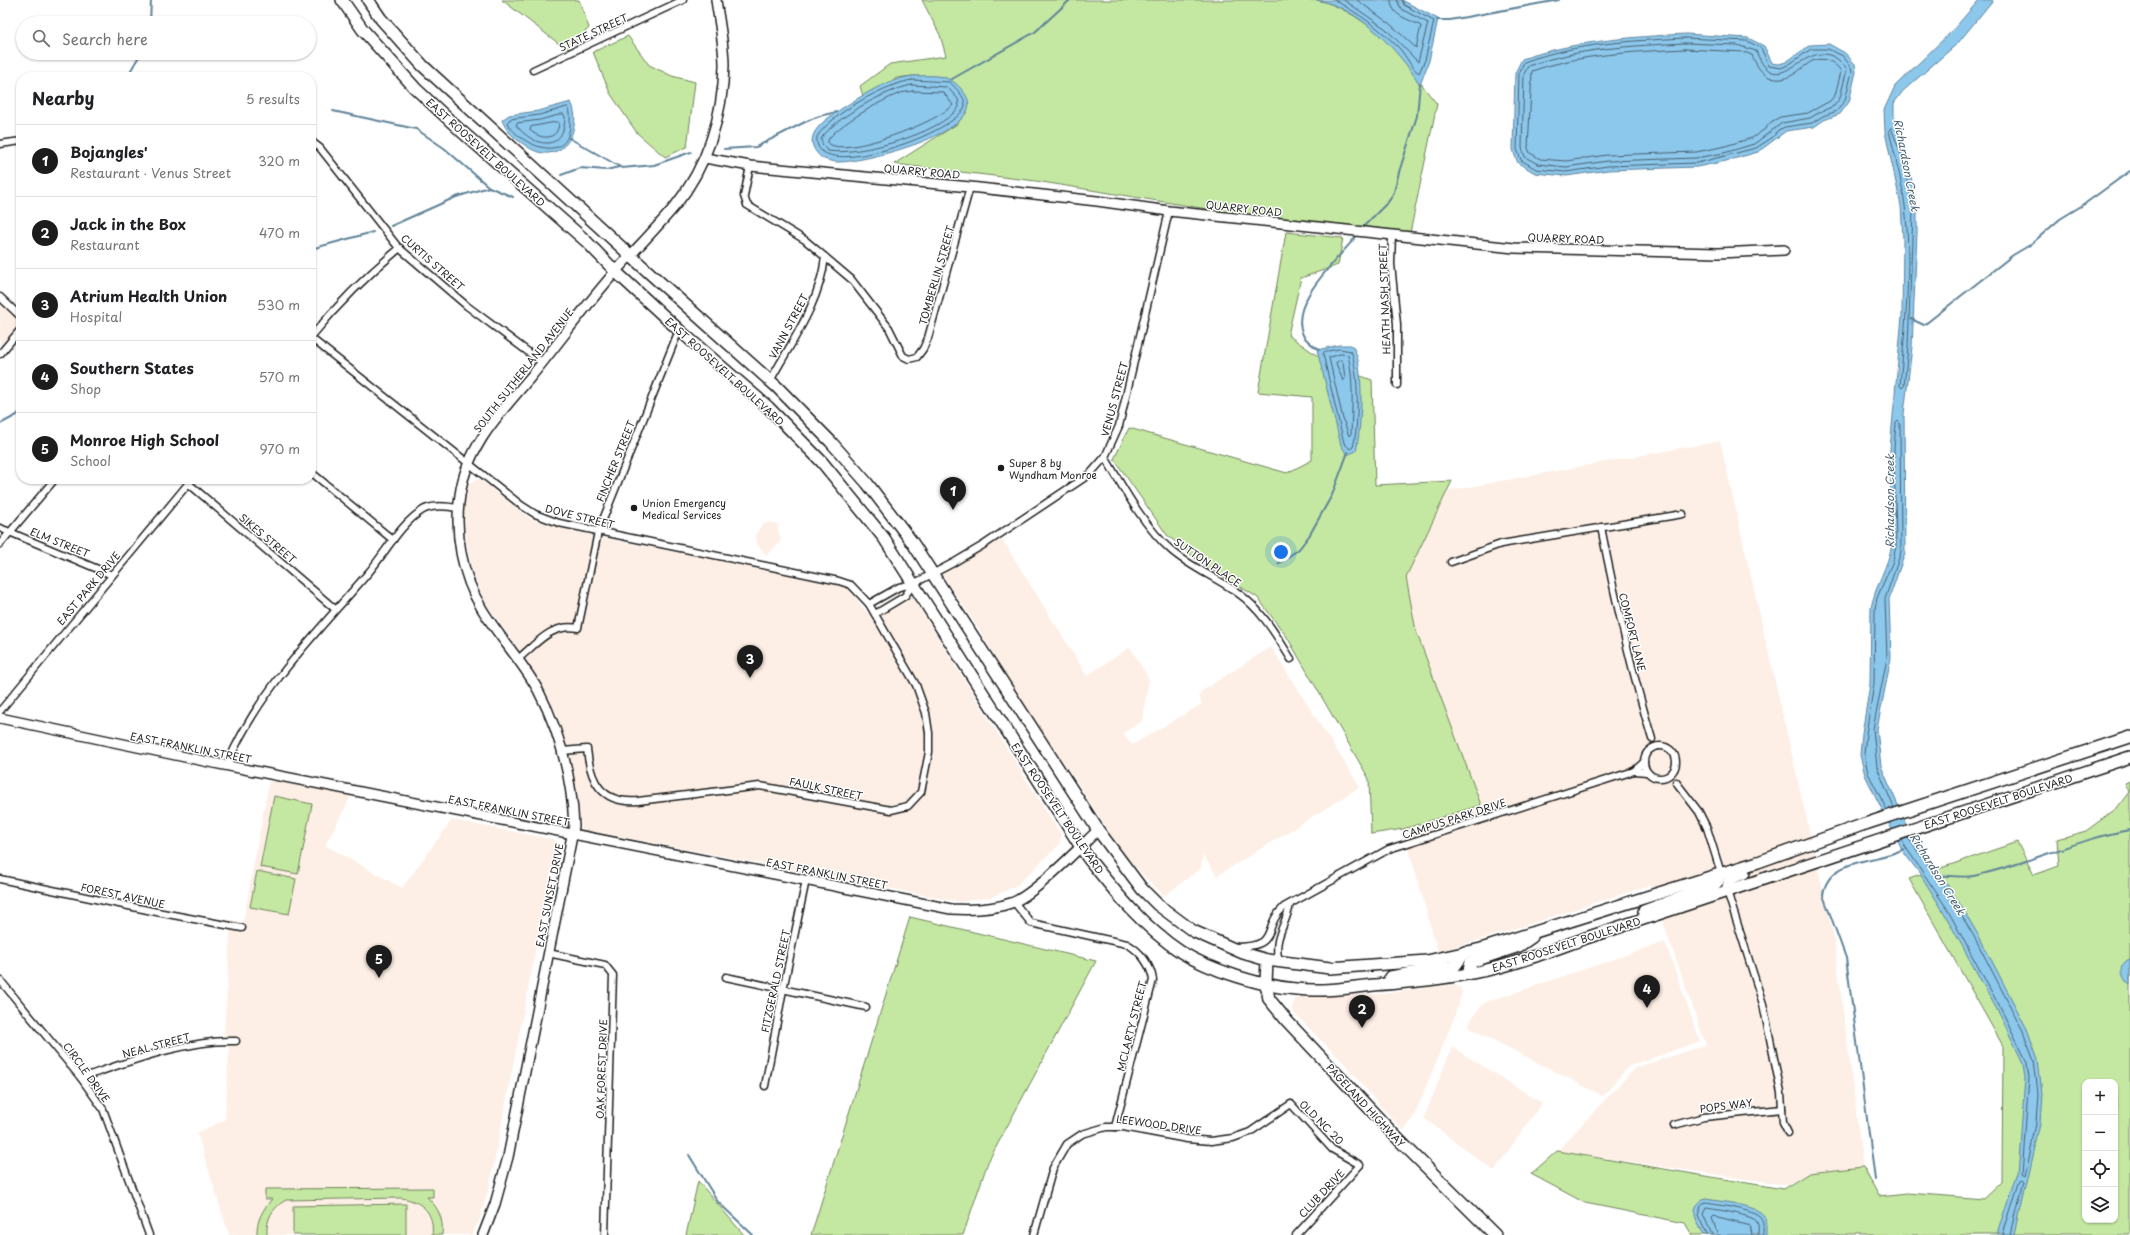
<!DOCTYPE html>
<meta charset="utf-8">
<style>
:root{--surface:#fff;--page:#f6f6f6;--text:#202124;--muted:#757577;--line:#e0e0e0;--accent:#1c1c1c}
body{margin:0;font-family:"Playpen Sans",sans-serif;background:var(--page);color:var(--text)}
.controls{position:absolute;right:12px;bottom:12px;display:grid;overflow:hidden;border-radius:8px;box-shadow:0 1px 3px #0004}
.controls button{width:36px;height:36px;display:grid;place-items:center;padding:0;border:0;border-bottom:1px solid var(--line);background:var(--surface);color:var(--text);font:20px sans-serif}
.you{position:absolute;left:1281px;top:552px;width:14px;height:14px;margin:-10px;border:3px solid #fff;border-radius:50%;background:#1a73e8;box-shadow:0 0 0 6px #1a73e833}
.badge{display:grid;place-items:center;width:26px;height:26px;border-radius:50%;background:var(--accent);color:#fff;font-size:13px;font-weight:700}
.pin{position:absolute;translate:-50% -33px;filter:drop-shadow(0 1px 2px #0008)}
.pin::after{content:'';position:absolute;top:21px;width:14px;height:12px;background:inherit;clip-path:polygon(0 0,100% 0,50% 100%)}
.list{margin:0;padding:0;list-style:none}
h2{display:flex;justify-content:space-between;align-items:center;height:52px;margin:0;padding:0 16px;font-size:17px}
h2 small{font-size:13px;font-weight:400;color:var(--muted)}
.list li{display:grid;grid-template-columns:26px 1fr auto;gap:12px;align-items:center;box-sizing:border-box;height:72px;padding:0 16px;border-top:1px solid var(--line)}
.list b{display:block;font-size:15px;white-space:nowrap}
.list p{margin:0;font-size:13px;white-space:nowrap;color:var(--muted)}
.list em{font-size:13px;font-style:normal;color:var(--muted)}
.icon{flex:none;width:22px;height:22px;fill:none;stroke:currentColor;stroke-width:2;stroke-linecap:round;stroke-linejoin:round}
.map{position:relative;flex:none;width:2130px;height:1235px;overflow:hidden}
.search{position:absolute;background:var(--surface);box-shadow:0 1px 3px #0004;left:16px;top:16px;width:300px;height:44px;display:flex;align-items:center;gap:10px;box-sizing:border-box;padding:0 14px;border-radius:22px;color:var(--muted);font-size:15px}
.panel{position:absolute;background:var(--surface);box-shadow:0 1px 3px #0004;left:16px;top:72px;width:300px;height:412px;border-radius:16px}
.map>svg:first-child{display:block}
.built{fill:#fdefe5}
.green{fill:#c4e8a1;stroke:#70825e;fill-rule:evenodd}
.water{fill:#8cc7ec;stroke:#5f8399}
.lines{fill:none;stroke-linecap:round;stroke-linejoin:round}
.shore{stroke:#49606f;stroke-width:1}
.stream{stroke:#5f8399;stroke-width:2}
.street-casing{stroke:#1c1c1c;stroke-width:9}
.secondary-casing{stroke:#1c1c1c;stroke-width:12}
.highway-casing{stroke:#1c1c1c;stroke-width:14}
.street{stroke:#fff;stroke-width:6}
.secondary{stroke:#fff;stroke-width:9}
.highway{stroke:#fff;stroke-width:11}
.poi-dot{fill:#1c1c1c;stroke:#fff;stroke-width:1.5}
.labels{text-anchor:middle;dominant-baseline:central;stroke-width:3;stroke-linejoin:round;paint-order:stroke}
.street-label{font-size:10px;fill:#1c1c1c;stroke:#fff}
.poi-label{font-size:10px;fill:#1c1c1c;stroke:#fff;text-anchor:start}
.water-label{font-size:11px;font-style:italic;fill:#49606f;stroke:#fff}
</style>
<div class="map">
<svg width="2130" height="1235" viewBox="0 0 2130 1235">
<rect width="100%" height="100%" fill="#fff"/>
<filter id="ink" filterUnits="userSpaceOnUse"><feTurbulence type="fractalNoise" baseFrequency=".025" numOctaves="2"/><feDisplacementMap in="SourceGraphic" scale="8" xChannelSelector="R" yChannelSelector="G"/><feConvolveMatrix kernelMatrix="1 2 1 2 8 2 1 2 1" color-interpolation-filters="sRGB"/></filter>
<g filter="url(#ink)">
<g class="built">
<polygon points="0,300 15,316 17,324 12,334 0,348"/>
<polygon points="1720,441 1834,938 1863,1167 1809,1173 1786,1185 1557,1151 1635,1068 1706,1045 1650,885 1502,933 1438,952 1403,829 1481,805 1416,631 1406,577 1447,491"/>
<polygon points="479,479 531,519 576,532 848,587 867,613 907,588 1061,835 1060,844 1016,886 992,897 960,902 582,829 572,766 557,714 547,694 528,662 484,601 472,570 465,532 464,506 469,483"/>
<polygon points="771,522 779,525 778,530 781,539 779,544 766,555 757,544 756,535 762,524"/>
<polygon points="1002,539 1087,676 1130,647 1149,679 1142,721 1123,733 1132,745 1202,704 1199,697 1200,692 1271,647 1360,787 1217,876 1203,855 1201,868 1164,896 1132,864 1115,841 1067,767 1019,699 978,628 942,574"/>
<polygon points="269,781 353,793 325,845 402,888 452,820 557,840 490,1184 479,1222 471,1235 229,1235 197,1133 225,1120 229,1050 224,1033 231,920 243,923"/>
<polygon points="1665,942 1700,1041 1629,1066 1603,1096 1468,1027 1473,1016 1484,1003"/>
<polygon points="1452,984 1460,987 1462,992 1455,1015 1415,1114 1404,1131 1380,1106 1346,1065 1294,1013 1292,1007 1295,1000 1300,997 1383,994"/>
<polygon points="1452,1047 1542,1103 1494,1171 1424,1118"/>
</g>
<g class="green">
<polygon points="502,0 579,0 589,28 567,50"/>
<path d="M922 0H1317C1348 6 1390 39 1408 64 1417 78 1426 91 1437 104L1410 233 1250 216 1036 181 894 164 957 124 967 111 945 77 912 76 897 78 863 96 860 86 890 64 946 56 940 35Z"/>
<polygon points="628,36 649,65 672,76 695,82 687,147 665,157 637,133 610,93 593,52"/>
<polygon points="1286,232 1343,238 1338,265 1301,278 1288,335 1332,366 1372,380 1375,485 1452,481 1406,577 1416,631 1481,805 1403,829 1371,834 1369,779 1287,637 1257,597 1201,563 1167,535 1114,459 1129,428 1287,473 1312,460 1312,397 1258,392"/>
<path d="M2130 781V1235H1692L1685 1223 1585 1203 1531 1174 1557 1151 1783 1189 1809 1173 1863 1167 1879 1196 1908 1193 1984 1199 2002 1182 2003 1046 1909 879 2017 842 2034 875 2059 866 2057 839 2086 831 2117 808 2129 792 2125 783ZM2085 1082H2115V1220H2085Z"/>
<polygon points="274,796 312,804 298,874 260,867"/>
<polygon points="257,871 296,879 289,914 250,907"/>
<polygon points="910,917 1096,961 988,1162 963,1235 811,1235"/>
<polygon points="698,1181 744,1235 686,1235"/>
<path d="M433 1188V1197H427C438 1207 444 1219 442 1235H432C435 1213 422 1201 401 1198L286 1200C272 1208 266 1219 267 1235H257C256 1221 263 1209 272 1199H265V1189Z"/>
<polygon points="406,1204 406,1235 293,1235 293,1206"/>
</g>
<g class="water">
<path d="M1317 0H1402L1438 19 1429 61 1420 85C1399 50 1359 8 1317 0Z"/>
<path d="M1979 0H1993L1958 43 1903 91 1894 103V122L1907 158 1913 187 1917 211V233L1912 347 1904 414 1905 553 1889 599 1891 658 1877 729 1881 766 1911 835 1951 889 1980 938 2027 1029 2038 1059 2042 1093 2040 1124 2015 1235H1998L2018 1173 2025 1078 2023 1063 2001 1017 1942 909 1920 874 1902 850 1865 775 1860 755 1862 734 1870 684 1871 608C1875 586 1888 567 1892 544L1890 449 1902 316 1903 239 1901 206 1885 132 1884 110 1895 86 1952 31Z"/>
<path d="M1686 34 1748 38 1764 46 1772 63 1779 64 1786 62 1810 45 1829 44 1845 53 1855 64 1856 72 1849 102 1840 114 1824 120 1814 127 1786 131 1758 152 1726 161 1697 167 1608 170 1566 176 1535 173 1518 163 1515 156 1513 149 1515 73 1522 59C1575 41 1630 37 1686 34Z"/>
<path d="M912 76C935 76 950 72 965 94 992 131 862 163 838 162 829 161 822 160 817 153 801 134 828 118 841 109 863 95 885 80 912 76Z"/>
<path d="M571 102C582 124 568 160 538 152 531 150 525 145 519 141 512 136 505 129 502 120L509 115 538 111Z"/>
<path d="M1339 345H1351C1366 358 1361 432 1356 451L1347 455 1341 445 1317 350Z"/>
<path d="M2130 960V985C2121 979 2118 964 2130 960Z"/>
<path d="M1705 1199C1718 1201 1758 1205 1764 1216 1768 1222 1767 1229 1767 1235H1704C1697 1222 1687 1207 1705 1199Z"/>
</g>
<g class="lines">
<g class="shore">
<path d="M1334 0C1358 13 1381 29 1400 49 1406 56 1412 69 1419 73L1425 60 1434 21 1404 5 1402 0"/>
<polyline points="1344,0 1386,29 1418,62 1428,23 1401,9 1397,0"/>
<path d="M1357 0 1390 24 1416 48 1421 26C1410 19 1391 17 1391 0"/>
<path d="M1685 38 1747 41 1761 48 1769 66 1781 68 1788 65 1811 49H1828L1843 56 1851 67 1852 72 1845 100 1837 111 1823 116 1812 123 1785 127 1778 130 1773 137 1756 148 1697 163 1608 166 1566 172 1536 169 1521 160 1517 149 1519 74 1524 62C1576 43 1631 41 1685 38Z"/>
<path d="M1685 43 1737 45 1756 51C1780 112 1810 20 1847 69L1840 98 1834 106 1820 112 1810 118 1782 123 1754 144 1724 153 1696 158 1608 161 1566 167 1538 164 1525 157 1522 148 1524 74 1528 66C1578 48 1632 46 1685 43Z"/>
<path d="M1685 49 1744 52 1752 55C1759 74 1774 87 1794 74 1801 70 1808 62 1815 60 1825 57 1837 63 1841 72L1835 95 1830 101 1808 113 1780 117 1771 122 1765 129 1752 138 1722 147 1696 152 1607 155 1566 161 1540 159 1530 153 1528 148 1532 71C1580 54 1634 52 1685 49Z"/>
<path d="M912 80 950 82C955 88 965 96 965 105 963 131 811 186 817 137 831 114 885 84 912 80Z"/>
<path d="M912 85 947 87 958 99 959 107C940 134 859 156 828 151L823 146 821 139C835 117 888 89 912 85Z"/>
<path d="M913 91 943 92 953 105C940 121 844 159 828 143V140C836 126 882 100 898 94 902 92 908 92 913 91Z"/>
<path d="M568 107C571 112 570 117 570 123 570 165 522 147 507 123L510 119 539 115Z"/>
<path d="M563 114 565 116C565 153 534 148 516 125L517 123 540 120Z"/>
<path d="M557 122 559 123C558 141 540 140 530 130L531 127Z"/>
<path d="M1891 128 1903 159 1913 211 1908 347 1904 386 1902 388 1900 386C1905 326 1912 266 1905 206 1902 181 1895 156 1889 131Z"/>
<path d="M1340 349 1351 351C1359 371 1359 426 1353 447L1350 449 1344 443 1323 354 1324 352Z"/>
<path d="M1341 354 1348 355C1354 380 1352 408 1351 434L1349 436 1343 419 1329 358Z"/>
<polygon points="1341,360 1343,362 1345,379 1343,381 1336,363"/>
<polyline points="1887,810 1868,773 1864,754 1866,734 1874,684 1875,609 1877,598 1893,561 1896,545 1894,449 1896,423 1898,421 1900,423 1901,552 1885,599 1887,658 1873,729 1877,767 1894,808"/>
<polyline points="1901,840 1946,907 2004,1015 2027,1062 2029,1078 2022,1173 2025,1175 2036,1124 2038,1093 2034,1060 2023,1031 1976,940 1947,891 1908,838"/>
<path d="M1707 1235 1698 1215 1701 1205 1706 1203C1717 1205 1755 1209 1761 1219 1764 1223 1763 1230 1763 1235"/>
<path d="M1712 1235 1703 1214 1706 1208C1714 1209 1754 1215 1757 1222 1759 1226 1758 1231 1758 1235"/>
<polyline points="1718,1235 1712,1218 1714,1216 1750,1225 1752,1235"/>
<polyline points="2003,1235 2020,1181 2022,1180 2024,1182 2011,1235"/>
</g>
<g class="stream">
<polyline points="1437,20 1450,20 1559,0"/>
<polyline points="150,23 151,0"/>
<polyline points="131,77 131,70 141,53"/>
<polyline points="952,79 1035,32 1070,0"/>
<polyline points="333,111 416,129 444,148 489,187 513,197"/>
<polyline points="569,138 622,168 654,165 691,152"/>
<polyline points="724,149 756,147 809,120 823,115 837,112"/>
<polyline points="561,175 580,168 606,170 619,167"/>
<polyline points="391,226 456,197 489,187"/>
<polyline points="1362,228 1389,201 1394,192 1399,172 1417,116 1420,83"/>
<polyline points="311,249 373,232"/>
<polyline points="1911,319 1924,325 2013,255 2030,245 2060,219 2083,205 2130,171"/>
<path d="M1319 350C1314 346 1306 341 1303 335 1287 302 1340 258 1358 234"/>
<polyline points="0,424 17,415 21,410"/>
<polyline points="1278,564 1299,549 1309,536 1332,495 1348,452"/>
<path d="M1940 876C1951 875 1962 878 1973 876 2027 865 2076 839 2130 830"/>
<polyline points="689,1155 718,1202 753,1235"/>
<path d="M1875 1180 1846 958 1823 895C1828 857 1877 863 1904 849"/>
</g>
<g class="street-casing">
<g id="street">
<polyline points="533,70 683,0"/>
<polyline points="311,141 320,148 398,247 467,306 543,363"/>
<polyline points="0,144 21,141"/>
<polyline points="750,166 744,196 747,205 805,240 851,279 889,328 903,356 909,359 917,357 923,349 928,338 970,187"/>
<polyline points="1392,235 1391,264 1397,324 1397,385"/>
<polyline points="0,297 21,317"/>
<path d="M311 337C338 304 367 275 400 248"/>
<path d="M311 338 521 505 535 514 559 523 839 581 851 585 869 604 916 685 926 713 929 733V752L921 792 908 806 891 810 760 786 638 801C601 804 590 781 587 749L562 751"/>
<polyline points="0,354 21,329"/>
<path d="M770 381C792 341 820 303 825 257"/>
<path d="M1105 457C1123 488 1145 528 1172 551 1192 568 1217 578 1238 593 1262 610 1276 635 1291 659"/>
<polyline points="311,472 393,540"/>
<polyline points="188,483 335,609"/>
<path d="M1601 527C1615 599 1631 669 1652 739"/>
<polyline points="0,528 112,575"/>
<polyline points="0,544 55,479"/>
<polyline points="1451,562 1501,544 1683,514"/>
<polyline points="869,604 899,587 913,584 953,563 985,544 1090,474 1105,457 1119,426 1169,211"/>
<polyline points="875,614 905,596 913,584"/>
<path d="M518 659C537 643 552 623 578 628L598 532 679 330"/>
<polyline points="0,711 192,479"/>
<circle cx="1660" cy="762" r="16"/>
<polyline points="1644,762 1634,771 1647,772"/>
<path d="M227 765C258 690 317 633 369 572 385 553 401 523 423 510 432 504 448 507 459 508"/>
<polyline points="1676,782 1699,812 1707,828 1721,873"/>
<polyline points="0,879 157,912 242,928"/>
<polyline points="1727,891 1763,1004 1781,1093 1783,1123 1788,1133"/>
<path d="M1014 902 1031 923 1127 944C1140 951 1151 965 1153 980L1115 1127"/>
<path d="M1234 947C1282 947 1260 929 1284 907L1389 849 1634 771"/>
<polyline points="548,953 605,965 613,975 605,1235"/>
<path d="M1279 961C1272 938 1287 924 1290 904"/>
<polyline points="726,977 866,1007"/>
<polyline points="0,980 81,1078 103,1109 149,1235"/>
<path d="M81 1078C128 1062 188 1039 236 1041"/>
<polyline points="765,1086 783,990 806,880"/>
<polyline points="1674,1125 1704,1117 1782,1109"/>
<polyline points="1034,1235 1053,1168 1067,1144 1082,1134 1106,1127 1123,1127 1187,1139 1211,1141 1233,1138 1250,1132 1291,1104 1332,1149 1360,1165 1296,1235"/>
</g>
</g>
<g class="secondary-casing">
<g id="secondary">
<polyline points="705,158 750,166 970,187 1097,201 1169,211 1514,248 1718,253 1784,250"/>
<path d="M0 718 204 761 951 909C970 910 992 910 1011 903 1033 896 1079 848 1098 830"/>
<path d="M483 1235 495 1204 508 1157 574 826C572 779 560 732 538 690 522 661 499 637 482 609 462 576 454 533 460 495 466 448 500 413 529 379 558 344 585 306 615 272 635 250 656 229 675 206 707 167 723 115 724 66 724 44 719 21 716 0"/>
</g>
</g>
<g class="highway-casing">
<g id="highway">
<path d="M342 0 363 30 415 88 460 130 586 241 616 272 679 330 768 407 822 462 884 538 1088 858C1116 893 1143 927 1181 952 1210 970 1261 986 1296 989 1321 992 1349 988 1374 985 1410 982 1447 979 1482 971 1517 964 1550 951 1583 939L2130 757"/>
<polyline points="368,0 381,19 423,66 654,277 777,387 831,442 867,483 912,542 1098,830 1142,889 1158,905 1193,931 1243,953 1267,960 1330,968 1427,961 1481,949 1758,862 1862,825 2130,737"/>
<polyline points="1727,891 1730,879 1744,873"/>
<polyline points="1644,911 1713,886 1718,881 1721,873"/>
<polyline points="1267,960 1266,983 1269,999 1287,1021 1400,1141 1495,1235"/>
<polyline points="1468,974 1471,962 1519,946 1532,937"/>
<polyline points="1390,977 1455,966 1465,952"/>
</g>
</g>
<use href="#street" class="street"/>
<use href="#secondary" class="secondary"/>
<use href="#highway" class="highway"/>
</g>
</g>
<g class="poi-dot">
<circle cx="1001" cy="468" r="4"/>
<circle cx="634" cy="508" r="4"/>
</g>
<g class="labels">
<g class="street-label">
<text transform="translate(593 32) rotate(-25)">STATE STREET</text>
<text transform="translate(486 152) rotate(42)">EAST ROOSEVELT BOULEVARD</text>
<text transform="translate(922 171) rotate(5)">QUARRY ROAD</text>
<text transform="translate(1244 208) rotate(6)">QUARRY ROAD</text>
<text transform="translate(1566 238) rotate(2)">QUARRY ROAD</text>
<text transform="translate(433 262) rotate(41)">CURTIS STREET</text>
<text transform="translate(936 275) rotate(-74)">TOMBERLIN STREET</text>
<text transform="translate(1384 299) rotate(-92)">HEATH NASH STREET</text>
<text transform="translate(788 326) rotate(-62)">VANN STREET</text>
<text transform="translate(523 370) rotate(-52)">SOUTH SUTHERLAND AVENUE</text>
<text transform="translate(725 371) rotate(42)">EAST ROOSEVELT BOULEVARD</text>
<text transform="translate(1114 399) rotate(-75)">VENUS STREET</text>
<text transform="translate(615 461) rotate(-68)">FINCHER STREET</text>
<text transform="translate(580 516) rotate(14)">DOVE STREET</text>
<text transform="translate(268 538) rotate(40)">SIKES STREET</text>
<text transform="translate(60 542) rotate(22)">ELM STREET</text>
<text transform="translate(1208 562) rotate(34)">SUTTON PLACE</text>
<text transform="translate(88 588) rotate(-50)">EAST PARK DRIVE</text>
<text transform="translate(1633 632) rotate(76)">COMFORT LANE</text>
<text transform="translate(191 747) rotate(11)">EAST FRANKLIN STREET</text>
<text transform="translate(826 788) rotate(12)">FAULK STREET</text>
<text transform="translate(1998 801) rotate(-18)">EAST ROOSEVELT BOULEVARD</text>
<text transform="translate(1058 808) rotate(56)">EAST ROOSEVELT BOULEVARD</text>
<text transform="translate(509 810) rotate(11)">EAST FRANKLIN STREET</text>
<text transform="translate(1454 818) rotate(-18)">CAMPUS PARK DRIVE</text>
<text transform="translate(827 873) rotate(11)">EAST FRANKLIN STREET</text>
<text transform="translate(123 895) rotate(12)">FOREST AVENUE</text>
<text transform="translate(549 895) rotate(-79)">EAST SUNSET DRIVE</text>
<text transform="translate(1566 944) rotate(-18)">EAST ROOSEVELT BOULEVARD</text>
<text transform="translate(775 981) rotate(-78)">FITZGERALD STREET</text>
<text transform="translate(1131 1026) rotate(-76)">MCLARTY STREET</text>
<text transform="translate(156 1045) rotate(-15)">NEAL STREET</text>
<text transform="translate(601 1069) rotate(-88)">OAK FOREST DRIVE</text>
<text transform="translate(87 1072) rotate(54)">CIRCLE DRIVE</text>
<text transform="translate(1366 1105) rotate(47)">PAGELAND HIGHWAY</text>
<text transform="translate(1726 1105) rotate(-7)">POPS WAY</text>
<text transform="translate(1322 1122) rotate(45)">OLD NC 20</text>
<text transform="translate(1159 1124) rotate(8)">LEEWOOD DRIVE</text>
<text transform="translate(1321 1193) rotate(-47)">CLUB DRIVE</text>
</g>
<g class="poi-label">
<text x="1009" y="462">Super 8 by<tspan x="1009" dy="12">Wyndham Monroe</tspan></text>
<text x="642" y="502">Union Emergency<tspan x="642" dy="12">Medical Services</tspan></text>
</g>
<g class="water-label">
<text transform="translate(1907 165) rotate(79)">Richardson Creek</text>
<text transform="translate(1889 501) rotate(-90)">Richardson Creek</text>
<text transform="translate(1938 874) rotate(58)">Richardson Creek</text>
</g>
</g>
</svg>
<div class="controls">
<button>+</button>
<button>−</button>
<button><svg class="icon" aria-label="locate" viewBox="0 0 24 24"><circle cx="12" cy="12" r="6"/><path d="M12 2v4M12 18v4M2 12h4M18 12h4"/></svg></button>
<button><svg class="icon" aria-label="layers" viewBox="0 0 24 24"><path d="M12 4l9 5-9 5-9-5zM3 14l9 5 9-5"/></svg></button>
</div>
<div class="you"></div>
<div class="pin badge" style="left:953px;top:510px">1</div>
<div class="pin badge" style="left:1362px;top:1028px">2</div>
<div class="pin badge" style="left:750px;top:678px">3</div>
<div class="pin badge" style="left:1647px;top:1008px">4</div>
<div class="pin badge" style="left:379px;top:978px">5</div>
<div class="search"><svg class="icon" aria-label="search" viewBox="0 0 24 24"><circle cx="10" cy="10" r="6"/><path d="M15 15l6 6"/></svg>Search here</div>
<section class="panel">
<h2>Nearby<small>5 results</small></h2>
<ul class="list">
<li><span class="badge">1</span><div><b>Bojangles'</b><p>Restaurant · Venus Street</p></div><em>320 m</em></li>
<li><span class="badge">2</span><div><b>Jack in the Box</b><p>Restaurant</p></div><em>470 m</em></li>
<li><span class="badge">3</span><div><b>Atrium Health Union</b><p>Hospital</p></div><em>530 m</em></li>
<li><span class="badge">4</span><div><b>Southern States</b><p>Shop</p></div><em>570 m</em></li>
<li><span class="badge">5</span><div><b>Monroe High School</b><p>School</p></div><em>970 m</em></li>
</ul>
</section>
</div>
